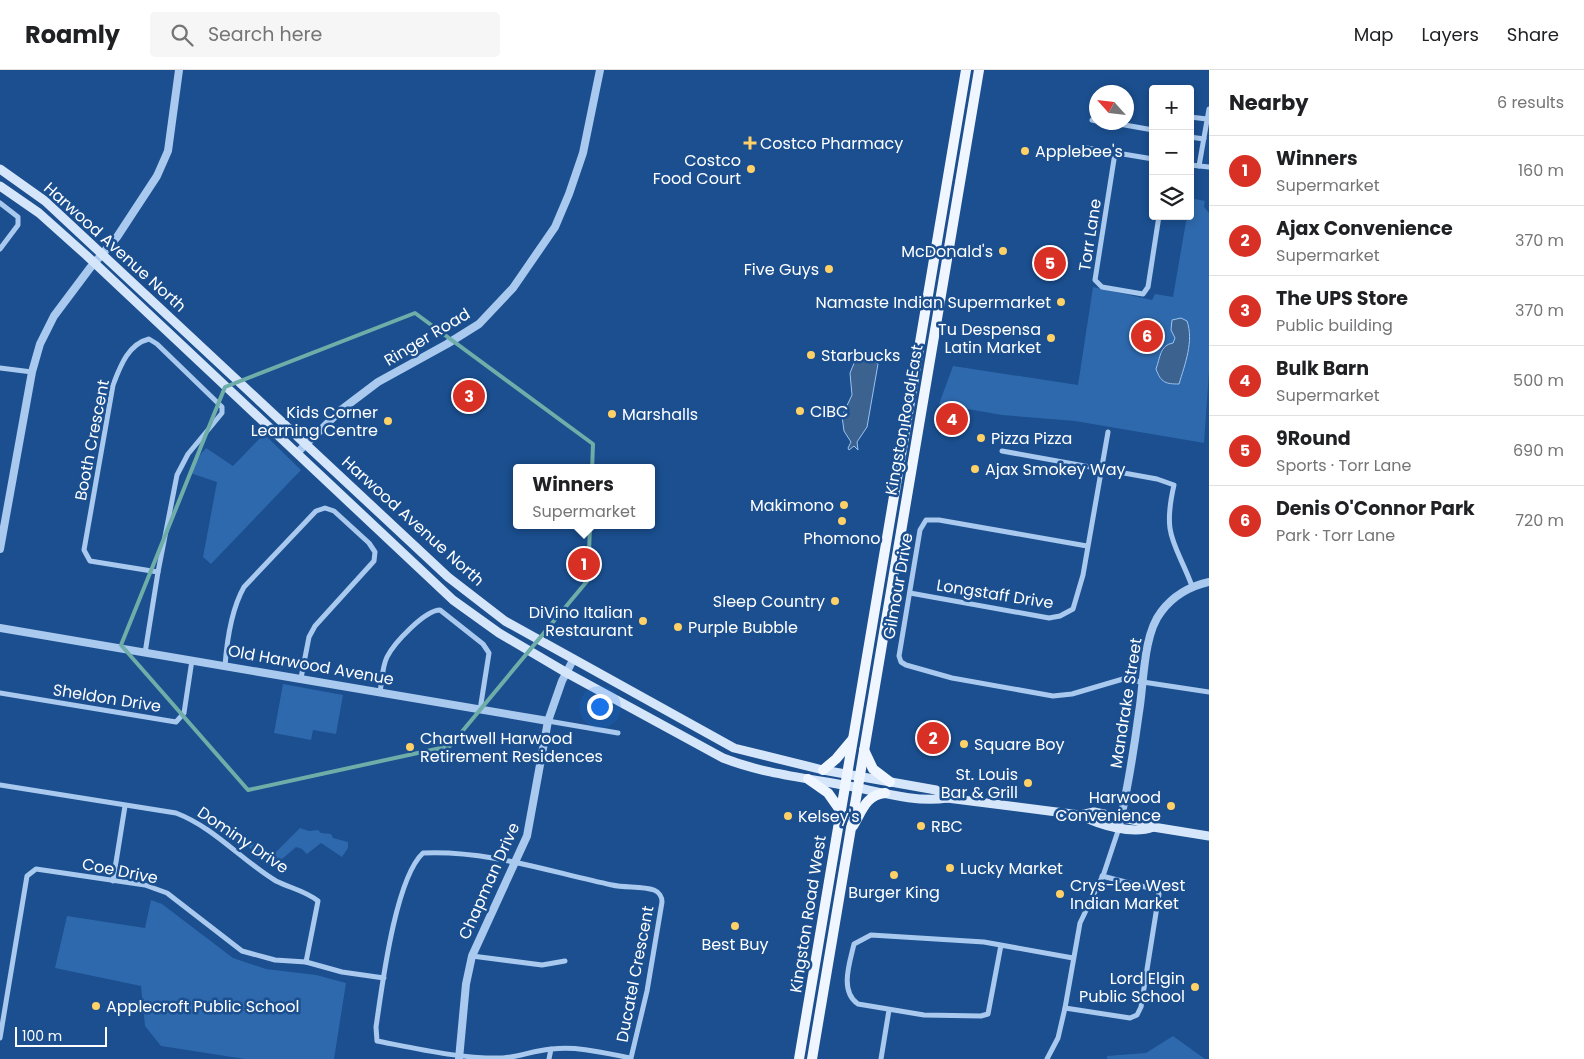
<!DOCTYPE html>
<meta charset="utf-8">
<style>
:root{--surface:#fff;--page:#f6f6f6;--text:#202124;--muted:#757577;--line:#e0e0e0;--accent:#d93025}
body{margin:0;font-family:Poppins,sans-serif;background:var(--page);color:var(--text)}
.controls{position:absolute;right:15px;top:15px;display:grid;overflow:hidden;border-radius:5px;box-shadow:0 2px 8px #0003}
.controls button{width:45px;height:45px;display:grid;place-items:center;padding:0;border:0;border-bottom:1px solid var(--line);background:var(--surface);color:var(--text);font:25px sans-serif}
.compass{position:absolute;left:1089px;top:15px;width:45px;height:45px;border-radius:50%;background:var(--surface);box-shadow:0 2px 8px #0003;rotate:297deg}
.scale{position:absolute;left:15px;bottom:12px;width:92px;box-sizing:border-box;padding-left:5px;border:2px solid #fff;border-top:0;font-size:14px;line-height:18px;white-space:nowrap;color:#fff;-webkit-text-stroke:4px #1b4f8f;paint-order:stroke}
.you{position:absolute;left:599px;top:636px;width:18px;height:18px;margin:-12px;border:4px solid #fff;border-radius:50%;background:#1a73e8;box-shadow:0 0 0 8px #1a73e833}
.badge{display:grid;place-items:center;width:32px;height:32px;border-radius:50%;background:var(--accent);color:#fff;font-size:16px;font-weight:700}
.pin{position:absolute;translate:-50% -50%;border:2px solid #fff;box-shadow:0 1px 5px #0006}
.popup{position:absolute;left:513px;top:394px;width:142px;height:65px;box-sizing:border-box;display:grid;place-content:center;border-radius:5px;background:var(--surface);filter:drop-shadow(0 1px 4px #0005);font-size:16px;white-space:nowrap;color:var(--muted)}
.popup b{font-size:19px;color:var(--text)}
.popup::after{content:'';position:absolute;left:50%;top:100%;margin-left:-10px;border:10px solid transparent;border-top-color:var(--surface)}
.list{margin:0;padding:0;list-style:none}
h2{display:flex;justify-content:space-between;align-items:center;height:65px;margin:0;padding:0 20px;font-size:21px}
h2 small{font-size:16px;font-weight:400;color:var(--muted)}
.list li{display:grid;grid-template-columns:32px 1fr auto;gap:15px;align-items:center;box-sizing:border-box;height:70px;padding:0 20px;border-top:1px solid var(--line)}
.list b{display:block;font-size:19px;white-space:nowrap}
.list p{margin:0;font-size:16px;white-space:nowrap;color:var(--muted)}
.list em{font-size:16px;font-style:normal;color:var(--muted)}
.icon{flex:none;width:28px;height:28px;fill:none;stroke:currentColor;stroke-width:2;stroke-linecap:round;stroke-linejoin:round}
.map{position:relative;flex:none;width:1209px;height:989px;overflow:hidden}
header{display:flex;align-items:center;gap:30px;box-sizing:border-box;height:70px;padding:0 25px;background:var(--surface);border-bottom:1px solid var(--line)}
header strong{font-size:24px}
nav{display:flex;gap:28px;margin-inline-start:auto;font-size:18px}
.search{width:350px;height:45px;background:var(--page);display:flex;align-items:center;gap:12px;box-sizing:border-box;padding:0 18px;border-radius:5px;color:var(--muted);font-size:19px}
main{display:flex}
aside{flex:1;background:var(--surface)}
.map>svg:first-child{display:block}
.green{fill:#2e69ad}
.water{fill:#3c6290;stroke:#9cc4f0}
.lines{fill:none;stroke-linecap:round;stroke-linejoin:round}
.minor{stroke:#a9c9ee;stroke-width:5}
.tertiary{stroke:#a9c9ee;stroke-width:8}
.secondary{stroke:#d6e6fa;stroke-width:9}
.primary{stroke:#f0f6ff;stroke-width:10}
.marked{fill:none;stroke:#6fada8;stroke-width:4;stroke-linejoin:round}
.poi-dot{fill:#ffd166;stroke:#1b4f8f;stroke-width:2}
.labels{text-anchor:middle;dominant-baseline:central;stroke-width:5;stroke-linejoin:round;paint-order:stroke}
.poi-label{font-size:16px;fill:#fff;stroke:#1b4f8f;text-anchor:start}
.street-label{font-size:16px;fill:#fff;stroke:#1b4f8f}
</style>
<header>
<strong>Roamly</strong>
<div class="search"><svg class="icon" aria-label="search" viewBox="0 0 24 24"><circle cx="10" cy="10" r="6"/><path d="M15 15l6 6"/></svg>Search here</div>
<nav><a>Map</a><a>Layers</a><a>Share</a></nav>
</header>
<main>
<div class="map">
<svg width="1209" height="989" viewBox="0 0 1209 989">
<rect width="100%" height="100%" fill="#1b4f8f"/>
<g class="green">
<polygon points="1190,128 1205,131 1204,137 1209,143 1209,301 1204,373 1075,351 1002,345 939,334 953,296 1078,315 1093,217 1152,230 1155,224 1173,227 1187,146 1190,146"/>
<polygon points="263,365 266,366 301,400 211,494 203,487 217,412 190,403 195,391 206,378 233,396"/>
<polygon points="283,614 343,625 336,664 313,660 311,670 274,663"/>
<polygon points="210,749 273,785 300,758 309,761 318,760 321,763 331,764 333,768 348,772 348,778 342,787 321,773 307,784 302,779 296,777 274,796"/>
<polygon points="151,830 162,834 233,888 266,899 316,905 346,913 334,989 245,989 161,976 145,956 141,916 55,898 67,846 145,858"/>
<polygon points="1173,966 1205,989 1107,989 1107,986 1146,983"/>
</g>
<g class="water">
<path d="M1181 248 1187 251C1194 271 1185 294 1179 314 1166 314 1161 313 1156 299 1160 288 1160 275 1173 273L1175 268 1171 260 1172 250Z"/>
<polygon points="866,284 878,294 867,357 857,372 858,380 854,376 849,380 848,378 851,372 844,361 842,346 852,325 850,303 857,286"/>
</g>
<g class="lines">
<g class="minor">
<polyline points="1190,47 1207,49"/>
<polyline points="1092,50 1096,51"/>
<polyline points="1108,52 1153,60"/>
<polyline points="1190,67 1204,69"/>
<polyline points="1087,78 1153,89"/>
<polyline points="1115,83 1095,210 1102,217 1143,224 1148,217 1159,146"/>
<polyline points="1190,95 1209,97"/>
<polyline points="1199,96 1209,39"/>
<polyline points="0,133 18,147 18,155 0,179"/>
<path d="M149 269 157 274 222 337V343L188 384 177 405 158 502 90 491 84 480 113 315C120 297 128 274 149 269Z"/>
<polyline points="0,298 32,302"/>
<path d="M1002 381 1157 409 1174 415C1162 467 1175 471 1192 516"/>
<polyline points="1087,476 939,450 926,450 920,460 899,586 901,592 906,595 952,608 1053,626 1072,624 1123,609 1209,622"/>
<polyline points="910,523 1049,548 1060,546 1073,539 1083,505 1108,362"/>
<polyline points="145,583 158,502"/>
<path d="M225 596C227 569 231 540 244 517L316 441 325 438 334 441 369 473 375 482 374 491 315 556 309 567 301 608"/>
<path d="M380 622C382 611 382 597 387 587 394 573 425 540 440 540L483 574 489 583 480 640"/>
<polyline points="0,623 176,652 184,643 192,590"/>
<polyline points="548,651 618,663"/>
<path d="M0 715 176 743C215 758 241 790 276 811 290 818 306 821 318 831L306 892"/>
<polyline points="113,811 125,736"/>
<path d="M1001 875 988 944 981 946 924 945 858 934C839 921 850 892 854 874L871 865 984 872 1073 888"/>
<polyline points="472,886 542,895 565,891"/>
<polyline points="1065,938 1130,948 1137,945 1141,937 1159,824 1157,820 1102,806"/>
<polyline points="0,968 27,806 36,799 145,815 167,823 242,881 275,890 306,892 342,902 384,908"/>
<polyline points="549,989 551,979"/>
<path d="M631 989V988L647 921 662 832C662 827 659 822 654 820 642 816 625 818 612 815 550 802 488 780 423 783 395 809 382 917 376 957L377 971C418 979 461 989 503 988 519 987 535 980 552 979 578 976 605 983 631 988"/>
<polyline points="881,989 889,940"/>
<polyline points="1047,989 1058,968 1065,938 1080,853 1104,803 1119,758"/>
</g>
<g class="tertiary">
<polyline points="297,383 341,340 378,312 447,274 479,254 513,218 555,157 569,124 583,83 600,0"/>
<polyline points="0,479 32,302 40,274 54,246 90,198 117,167 157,106 168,81 179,0"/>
<polyline points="0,558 548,651"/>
<path d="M1120 752C1128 716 1134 679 1139 642 1144 613 1143 565 1161 542 1173 526 1191 516 1209 512"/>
<polyline points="459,989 466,914 472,886 527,766 548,651 562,611 573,590"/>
</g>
<g class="secondary">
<polyline points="0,99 45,131 448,507 505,551 734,678 823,700 936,720 947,728"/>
<path d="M0 116 39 143 86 185 453 530 499 563 567 603 723 688C764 704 806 708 849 716 880 722 916 733 947 728L1080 745 1094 742 1147 753 1153 757 1209 766"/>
<path d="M1080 745C1099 755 1133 765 1153 757"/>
</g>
<g class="primary">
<polyline points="864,680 873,699 890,712"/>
<polyline points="823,700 836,689 852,670"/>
<polyline points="808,709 828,723 840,740"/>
<path d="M853 756C862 741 866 725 885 723"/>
<polyline points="799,989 966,0"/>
<polyline points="812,989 979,0"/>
</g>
</g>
<path class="marked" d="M415 243 593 374 588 510 450 676 248 720 121 575 225 317Z"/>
<g class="poi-dot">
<path d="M747.5 65.5h5v5h5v5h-5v5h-5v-5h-5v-5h5z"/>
<circle cx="1025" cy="81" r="5"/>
<circle cx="751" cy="99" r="5"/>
<circle cx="1003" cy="181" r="5"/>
<circle cx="829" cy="199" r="5"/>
<circle cx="1061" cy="232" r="5"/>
<circle cx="1051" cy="268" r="5"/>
<circle cx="811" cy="285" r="5"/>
<circle cx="800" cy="341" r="5"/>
<circle cx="612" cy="344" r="5"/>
<circle cx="388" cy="351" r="5"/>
<circle cx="981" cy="368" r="5"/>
<circle cx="975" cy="399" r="5"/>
<circle cx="844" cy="435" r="5"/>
<circle cx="842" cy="451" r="5"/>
<circle cx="835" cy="531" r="5"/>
<circle cx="643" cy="551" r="5"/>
<circle cx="678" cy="557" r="5"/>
<circle cx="964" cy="674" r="5"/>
<circle cx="410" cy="677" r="5"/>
<circle cx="1028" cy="713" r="5"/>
<circle cx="1171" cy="736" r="5"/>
<circle cx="788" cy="746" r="5"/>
<circle cx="921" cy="756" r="5"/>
<circle cx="950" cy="798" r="5"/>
<circle cx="894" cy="805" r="5"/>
<circle cx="1060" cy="824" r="5"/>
<circle cx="735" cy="856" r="5"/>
<circle cx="1195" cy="917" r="5"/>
<circle cx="96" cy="936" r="5"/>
</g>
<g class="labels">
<g class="poi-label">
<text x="760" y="73">Costco Pharmacy</text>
<text x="1035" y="81">Applebee's</text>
<text x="741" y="90" text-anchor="end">Costco<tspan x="741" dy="18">Food Court</tspan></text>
<text x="993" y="181" text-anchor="end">McDonald's</text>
<text x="819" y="199" text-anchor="end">Five Guys</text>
<text x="1051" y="232" text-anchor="end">Namaste Indian Supermarket</text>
<text x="1041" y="259" text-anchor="end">Tu Despensa<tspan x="1041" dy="18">Latin Market</tspan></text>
<text x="821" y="285">Starbucks</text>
<text x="810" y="341">CIBC</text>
<text x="378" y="342" text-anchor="end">Kids Corner<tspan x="378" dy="18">Learning Centre</tspan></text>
<text x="622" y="344">Marshalls</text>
<text x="991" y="368">Pizza Pizza</text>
<text x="985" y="399">Ajax Smokey Way</text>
<text x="834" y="435" text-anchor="end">Makimono</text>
<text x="842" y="468" text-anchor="middle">Phomono</text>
<text x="825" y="531" text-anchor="end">Sleep Country</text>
<text x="633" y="542" text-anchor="end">DiVino Italian<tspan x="633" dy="18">Restaurant</tspan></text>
<text x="688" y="557">Purple Bubble</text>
<text x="420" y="668">Chartwell Harwood<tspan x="420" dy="18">Retirement Residences</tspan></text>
<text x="974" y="674">Square Boy</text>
<text x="1018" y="704" text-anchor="end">St. Louis<tspan x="1018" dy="18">Bar &amp; Grill</tspan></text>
<text x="1161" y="727" text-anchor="end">Harwood<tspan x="1161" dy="18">Convenience</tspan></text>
<text x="798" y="746">Kelsey's</text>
<text x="931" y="756">RBC</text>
<text x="960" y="798">Lucky Market</text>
<text x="1070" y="815">Crys-Lee West<tspan x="1070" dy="18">Indian Market</tspan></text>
<text x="894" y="822" text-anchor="middle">Burger King</text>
<text x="735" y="874" text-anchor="middle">Best Buy</text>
<text x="1185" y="908" text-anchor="end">Lord Elgin<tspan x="1185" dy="18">Public School</tspan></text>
<text x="106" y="936">Applecroft Public School</text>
</g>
<g class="street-label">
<text transform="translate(1090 165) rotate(-81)">Torr Lane</text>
<text transform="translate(115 177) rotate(42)">Harwood Avenue North</text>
<text transform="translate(427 267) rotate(-31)">Ringer Road</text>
<text transform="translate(904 350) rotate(-80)">Kingston Road East</text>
<text transform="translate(92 370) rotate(-79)">Booth Crescent</text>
<text transform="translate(413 451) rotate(42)">Harwood Avenue North</text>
<text transform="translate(898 516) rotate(-80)">Gilmour Drive</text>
<text transform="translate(995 524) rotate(9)">Longstaff Drive</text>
<text transform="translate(311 595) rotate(10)">Old Harwood Avenue</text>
<text transform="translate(107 628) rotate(9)">Sheldon Drive</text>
<text transform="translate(1126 633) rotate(-81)">Mandrake Street</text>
<text transform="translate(243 770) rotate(34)">Dominy Drive</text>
<text transform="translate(120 801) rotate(11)">Coe Drive</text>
<text transform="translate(489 811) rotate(-66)">Chapman Drive</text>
<text transform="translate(808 844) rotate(-81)">Kingston Road West</text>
<text transform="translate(635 904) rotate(-79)">Ducatel Crescent</text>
</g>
</g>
</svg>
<div class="controls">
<button>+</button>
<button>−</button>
<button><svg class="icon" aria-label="layers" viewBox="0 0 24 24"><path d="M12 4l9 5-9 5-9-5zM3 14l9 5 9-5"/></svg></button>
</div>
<svg class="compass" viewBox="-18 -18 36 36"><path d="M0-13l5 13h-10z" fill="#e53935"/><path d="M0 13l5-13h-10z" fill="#757577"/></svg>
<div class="scale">100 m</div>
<div class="you"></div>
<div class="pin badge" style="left:584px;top:494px">1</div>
<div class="popup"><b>Winners</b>Supermarket</div>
<div class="pin badge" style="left:933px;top:668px">2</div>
<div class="pin badge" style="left:469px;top:326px">3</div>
<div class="pin badge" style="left:952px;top:349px">4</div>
<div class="pin badge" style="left:1050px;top:193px">5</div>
<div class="pin badge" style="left:1147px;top:266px">6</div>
</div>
<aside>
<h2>Nearby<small>6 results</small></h2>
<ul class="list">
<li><span class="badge">1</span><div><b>Winners</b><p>Supermarket</p></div><em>160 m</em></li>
<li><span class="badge">2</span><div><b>Ajax Convenience</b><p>Supermarket</p></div><em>370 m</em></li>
<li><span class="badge">3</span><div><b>The UPS Store</b><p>Public building</p></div><em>370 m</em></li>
<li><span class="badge">4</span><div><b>Bulk Barn</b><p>Supermarket</p></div><em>500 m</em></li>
<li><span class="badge">5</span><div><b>9Round</b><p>Sports · Torr Lane</p></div><em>690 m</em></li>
<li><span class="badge">6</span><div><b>Denis O'Connor Park</b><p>Park · Torr Lane</p></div><em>720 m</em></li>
</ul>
</aside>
</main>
